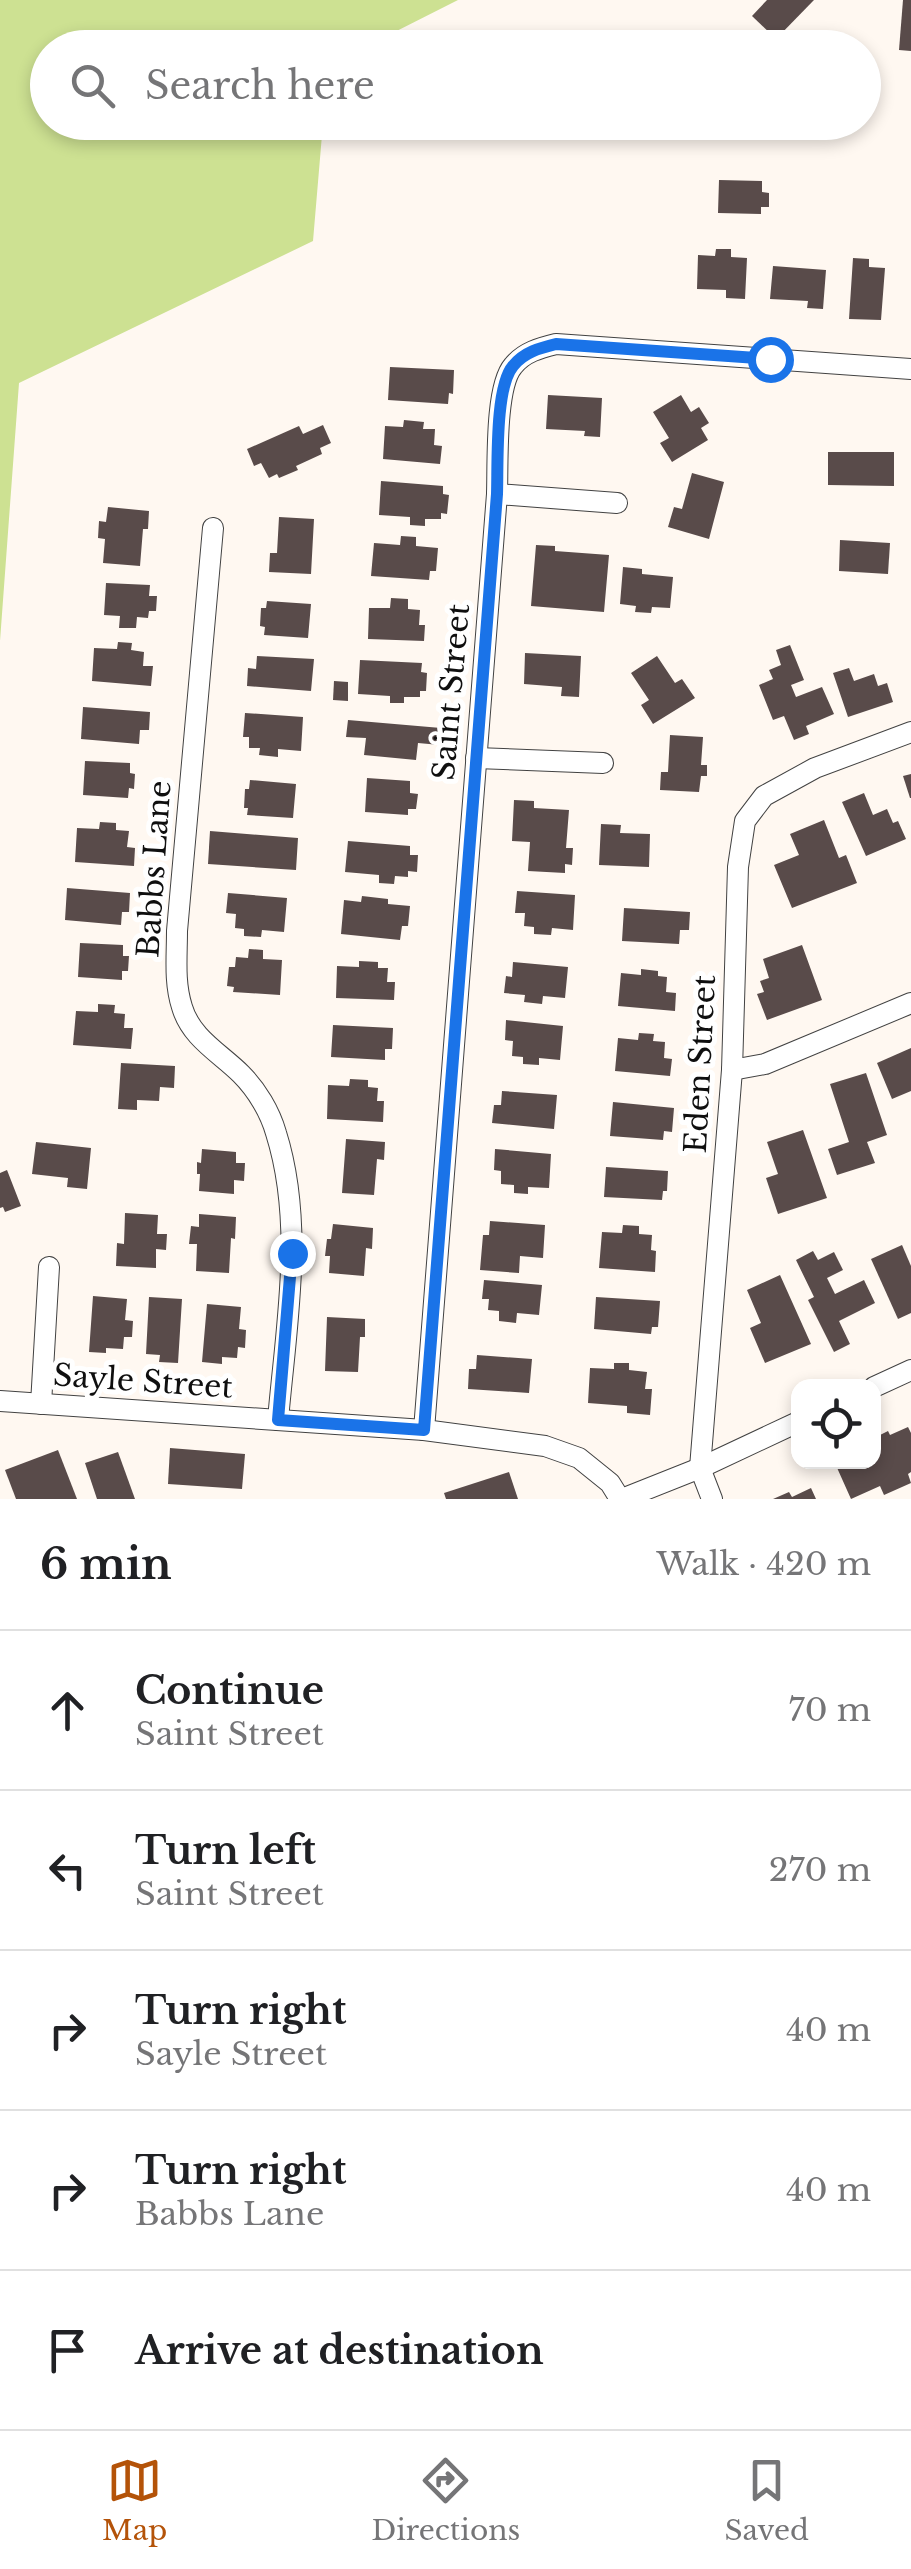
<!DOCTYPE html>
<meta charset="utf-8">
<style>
:root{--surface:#fff;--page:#f6f6f6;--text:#202124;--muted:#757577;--line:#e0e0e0;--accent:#b45309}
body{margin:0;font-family:"Libre Baskerville",serif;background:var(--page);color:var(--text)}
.controls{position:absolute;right:30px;bottom:30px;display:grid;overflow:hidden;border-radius:20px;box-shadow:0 5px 15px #0003}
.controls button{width:90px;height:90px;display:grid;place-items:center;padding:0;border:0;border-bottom:2px solid var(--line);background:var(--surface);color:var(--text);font:50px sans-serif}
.stop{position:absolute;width:30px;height:30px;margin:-22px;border:8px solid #1a73e8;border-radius:50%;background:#fff}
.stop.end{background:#1a73e8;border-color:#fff;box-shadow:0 2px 10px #0008}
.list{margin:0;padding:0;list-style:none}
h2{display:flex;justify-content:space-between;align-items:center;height:130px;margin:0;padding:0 40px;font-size:42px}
h2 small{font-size:32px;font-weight:400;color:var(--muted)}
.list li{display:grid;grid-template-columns:65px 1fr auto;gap:30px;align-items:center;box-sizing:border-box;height:160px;padding:0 40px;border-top:2px solid var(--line)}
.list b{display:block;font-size:38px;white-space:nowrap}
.list p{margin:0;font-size:32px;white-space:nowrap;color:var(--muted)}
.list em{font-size:32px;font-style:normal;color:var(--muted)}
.icon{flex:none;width:55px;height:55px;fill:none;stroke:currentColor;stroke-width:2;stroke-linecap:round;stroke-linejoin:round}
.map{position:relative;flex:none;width:911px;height:1499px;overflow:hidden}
.search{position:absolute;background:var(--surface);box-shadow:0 5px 15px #0003;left:30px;right:30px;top:30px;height:110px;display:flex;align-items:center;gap:25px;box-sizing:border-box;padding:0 35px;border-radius:55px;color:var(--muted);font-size:38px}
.sheet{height:930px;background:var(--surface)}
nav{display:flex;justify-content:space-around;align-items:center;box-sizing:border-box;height:140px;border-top:2px solid var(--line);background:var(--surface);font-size:28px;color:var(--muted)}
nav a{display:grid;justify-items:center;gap:5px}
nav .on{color:var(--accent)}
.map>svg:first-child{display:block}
.forest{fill:#cde192}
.building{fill:#594b4a}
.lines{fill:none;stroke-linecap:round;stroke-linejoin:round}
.minor-casing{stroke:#424242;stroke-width:22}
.minor{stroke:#fff;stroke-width:20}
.route{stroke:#1a73e8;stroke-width:12}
.labels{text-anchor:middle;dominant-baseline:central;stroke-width:10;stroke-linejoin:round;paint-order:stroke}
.street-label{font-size:30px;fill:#0f0f0f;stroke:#fff}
</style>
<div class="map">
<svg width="911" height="1499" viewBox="0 0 911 1499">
<rect width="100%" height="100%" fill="#fff8f1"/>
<polygon class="forest" points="0,0 458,0 365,47 48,48 48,122 323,123 313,241 19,383 0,641"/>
<g class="building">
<polygon points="767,0 814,0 776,39 752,16"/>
<polygon points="903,0 911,0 911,51 899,50"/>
<polygon points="807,33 811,37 814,33 830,45 828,48 796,48"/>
<polygon points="719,180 762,181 762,192 769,193 769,207 761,207 761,214 718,213"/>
<polygon points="716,249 731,249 731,257 747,258 745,299 726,298 726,290 697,289 698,255 715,256"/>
<polygon points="853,258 869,259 869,267 885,268 881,320 849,319"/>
<polygon points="773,266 826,270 823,309 807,308 808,301 770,299"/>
<polygon points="390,367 454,370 453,394 449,393 448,404 388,400"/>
<polygon points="548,395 602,398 600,437 584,436 585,431 546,429"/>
<polygon points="681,395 691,412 699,407 709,423 701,428 708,440 672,462 660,443 669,438 653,412"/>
<polygon points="404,420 424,422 423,429 435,429 434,445 442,446 440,464 383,459 385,426 403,427"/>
<polygon points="323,425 331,443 320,448 322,454 296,466 298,470 279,478 277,474 269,478 261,463 254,466 247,449 299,426 303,434"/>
<polygon points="828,452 894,452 894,486 828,485"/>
<polygon points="692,473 724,482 709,539 668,527 674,507 682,509"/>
<polygon points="381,481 443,486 443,494 449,495 447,514 441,513 441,519 425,519 425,526 410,525 410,517 379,515"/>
<polygon points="108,507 149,511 148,529 143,529 140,566 103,563 105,539 98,538 99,521 106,522"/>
<polygon points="279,517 314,519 311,574 269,572 270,553 277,553"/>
<polygon points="401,536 416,537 416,546 438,548 436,571 430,571 429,580 371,576 374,543 400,545"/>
<polygon points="840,540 890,543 888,574 839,571"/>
<polygon points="536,545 555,546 555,551 609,555 604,612 531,606"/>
<polygon points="623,567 642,569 642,574 673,577 670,608 652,607 651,613 635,612 636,606 620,604"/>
<polygon points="106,583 150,585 149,596 157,596 156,611 149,611 148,618 137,617 136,628 119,628 120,616 104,615"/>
<polygon points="391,598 408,599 408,609 420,610 419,625 425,625 424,641 368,639 369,608 390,608"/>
<polygon points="267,601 311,604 308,638 264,635 265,627 260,626 261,608 266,608"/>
<polygon points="118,642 132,643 131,650 144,652 143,666 153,666 151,686 92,681 94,648 117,649"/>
<polygon points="790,645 804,680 791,685 796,697 822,687 834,714 806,726 809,734 794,740 784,716 773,720 759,685 773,679 769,670 781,665 776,650"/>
<polygon points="525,653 581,656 579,697 561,696 562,687 524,684"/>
<polygon points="257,656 314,659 311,691 247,686 248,668 256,669"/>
<polygon points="657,656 675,683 682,679 695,698 653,724 641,705 649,700 631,673"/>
<polygon points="360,660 422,663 421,672 427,673 426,691 420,691 420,697 404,697 404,703 390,703 390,696 358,694"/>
<polygon points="849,668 854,681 874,674 878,686 887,683 893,702 848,717 833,673"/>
<polygon points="334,681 348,682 348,701 333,700"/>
<polygon points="83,707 150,712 149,730 140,730 139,744 81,739"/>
<polygon points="245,713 303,717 301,751 278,749 278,757 259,755 260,748 249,748 249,737 243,737"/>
<polygon points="348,720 441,728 440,745 418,743 416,760 364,755 366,738 346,737"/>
<polygon points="670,735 703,737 701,765 707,765 707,776 701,776 699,792 660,790 661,772 668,772"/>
<polygon points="85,761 130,763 130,773 135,774 134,789 129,788 128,798 83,795"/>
<polygon points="911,774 911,798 910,798 903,776"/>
<polygon points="367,778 410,781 410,793 418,794 416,809 408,809 408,815 365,812"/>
<polygon points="250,780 296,784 293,818 247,815 248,808 244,808 245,789 249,789"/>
<polygon points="864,793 873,815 887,809 893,823 898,821 906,839 866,856 842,802"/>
<polygon points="514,800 534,801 534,808 569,810 566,848 573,848 572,865 565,864 565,873 528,871 530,842 512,841"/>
<polygon points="824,820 839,858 846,855 857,883 792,908 774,865 799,855 790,834"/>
<polygon points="100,822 116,823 116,830 129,831 127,847 135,848 134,866 75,862 77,828 99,829"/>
<polygon points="601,824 621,825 620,833 650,834 649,867 599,865"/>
<polygon points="210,831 298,838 296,870 208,864"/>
<polygon points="348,841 410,846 410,855 418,855 417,872 408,871 408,877 395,876 394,884 379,883 379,875 345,872"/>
<polygon points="67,888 130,893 129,912 122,912 121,925 65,920"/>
<polygon points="517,891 575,895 573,930 552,928 551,935 534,934 534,927 524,926 525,913 515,913"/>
<polygon points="228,893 287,898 284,932 262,930 261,937 244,936 244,929 235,928 236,914 226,913"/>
<polygon points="362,896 388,899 388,904 410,906 408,926 402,926 400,940 341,934 344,900 361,902"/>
<polygon points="624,908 690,912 689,930 680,930 679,944 622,941"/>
<polygon points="80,943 123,945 123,956 129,956 128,971 122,971 122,980 78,977"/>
<polygon points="802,945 822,1000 767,1020 757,994 764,992 760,981 769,978 763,959"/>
<polygon points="249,949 263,950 263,959 282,960 280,995 233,992 234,987 227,986 229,967 235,967 236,957 248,958"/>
<polygon points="359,961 378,962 378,968 388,968 387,982 395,982 394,1000 336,998 337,966 359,967"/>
<polygon points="513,962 568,967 565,998 543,996 542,1004 524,1002 525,995 504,993 506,976 512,977"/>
<polygon points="641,969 658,971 658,976 667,977 666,992 676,993 675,1011 618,1006 621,973 641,975"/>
<polygon points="98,1004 115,1005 114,1013 125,1014 124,1028 133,1028 131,1049 73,1045 76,1011 98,1012"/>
<polygon points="506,1020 563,1026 560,1060 539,1058 539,1065 523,1064 523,1057 512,1056 513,1041 505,1040"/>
<polygon points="333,1025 393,1028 392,1049 385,1049 385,1060 331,1057"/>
<polygon points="639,1033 654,1034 653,1041 665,1042 664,1058 672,1059 670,1076 615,1071 618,1038 638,1040"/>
<polygon points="911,1048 911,1091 892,1099 877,1063"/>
<polygon points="121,1063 175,1066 174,1088 160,1087 159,1101 137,1100 137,1110 118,1109"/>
<polygon points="866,1073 887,1135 867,1142 875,1163 837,1175 828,1149 849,1142 830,1084"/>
<polygon points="350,1079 368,1080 368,1087 378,1088 377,1101 384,1101 383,1122 327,1119 328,1085 349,1086"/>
<polygon points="502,1091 557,1095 554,1129 492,1123 494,1105 501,1105"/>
<polygon points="613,1102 674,1108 672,1132 664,1131 663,1140 610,1136"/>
<polygon points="803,1130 827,1198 778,1214 766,1178 778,1174 767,1142"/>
<polygon points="346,1139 385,1142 384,1160 377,1159 374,1195 342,1193"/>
<polygon points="36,1142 91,1148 87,1189 67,1187 68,1178 32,1174"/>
<polygon points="202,1149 236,1152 236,1163 245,1163 244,1181 234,1180 234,1194 199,1191 200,1174 197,1174 197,1162 201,1163"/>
<polygon points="495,1149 551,1154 549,1188 528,1187 528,1194 514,1193 514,1185 501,1184 501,1171 494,1170"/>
<polygon points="606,1167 668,1171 667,1191 663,1191 662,1200 604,1197"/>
<polygon points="7,1170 21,1206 5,1212 3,1207 0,1208 0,1173"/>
<polygon points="125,1213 158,1215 157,1234 167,1234 166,1250 156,1249 156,1268 116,1266 117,1243 124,1244"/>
<polygon points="199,1214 236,1217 235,1239 231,1238 229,1273 196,1271 197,1244 189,1244 191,1226 199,1227"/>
<polygon points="490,1221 545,1225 543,1258 520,1256 519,1273 480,1270 483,1235 489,1235"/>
<polygon points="333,1224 373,1228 372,1249 366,1248 364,1276 329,1273 330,1256 325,1256 327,1239 331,1239"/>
<polygon points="623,1225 639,1226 639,1234 652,1235 651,1250 656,1251 655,1272 599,1268 602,1232 622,1233"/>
<polygon points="902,1245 911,1266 911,1313 898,1319 871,1259"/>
<polygon points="813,1251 818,1260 834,1252 843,1270 827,1278 835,1294 864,1280 875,1303 839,1321 850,1344 834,1352 808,1300 814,1297 796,1260"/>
<polygon points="780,1275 811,1344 765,1363 750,1328 761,1323 747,1290"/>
<polygon points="484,1280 542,1285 539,1315 517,1313 516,1323 499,1321 499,1311 488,1310 489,1299 482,1299"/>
<polygon points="93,1296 127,1299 125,1320 133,1321 132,1337 124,1337 123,1349 106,1348 106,1353 89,1352"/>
<polygon points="149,1297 182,1299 178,1363 159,1362 160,1355 146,1354"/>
<polygon points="596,1297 660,1301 658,1327 652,1327 651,1334 594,1329"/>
<polygon points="207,1304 241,1307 239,1329 246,1330 245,1348 238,1347 237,1358 222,1357 222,1364 202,1362"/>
<polygon points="327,1317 365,1319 365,1337 360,1337 358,1372 325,1371"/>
<polygon points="477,1355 532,1359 529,1393 468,1389 469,1369 476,1369"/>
<polygon points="614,1363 629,1363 629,1370 647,1372 645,1389 652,1389 650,1415 627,1413 627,1406 588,1403 590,1368 614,1369"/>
<polygon points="908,1427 911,1433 911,1472 908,1474 911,1483 884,1495 880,1486 851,1499 834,1461 874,1461 874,1438 888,1431 890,1435"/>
<polygon points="170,1448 245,1454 242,1489 168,1484"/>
<polygon points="58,1450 77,1499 16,1499 5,1470"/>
<polygon points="118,1452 135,1499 97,1499 85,1463"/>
<polygon points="509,1472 518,1499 446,1499 444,1493"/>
<polygon points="811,1488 816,1499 773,1499 789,1492 792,1497"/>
</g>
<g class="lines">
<g class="minor-casing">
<g id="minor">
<polyline points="497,494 617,503"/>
<path d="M213 528 177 931C177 957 174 982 182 1007 191 1038 220 1053 241 1074 257 1090 270 1112 276 1133 305 1225 286 1326 278 1420"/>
<polyline points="476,758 603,763"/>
<polyline points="732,1070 765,1064 911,1003"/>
<polyline points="874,1387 911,1370"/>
<polyline points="0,1401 424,1430 545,1446 579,1458 610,1483 620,1499"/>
<polyline points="41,1404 49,1267"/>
<path d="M424 1430 497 494C498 464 495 387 513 366 524 352 540 348 556 344L911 369"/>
<polyline points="622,1499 700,1468 798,1422"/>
<polyline points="712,1499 700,1468 732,1070 738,867 745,821 764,796 815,768 911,732"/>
</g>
</g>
<use href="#minor" class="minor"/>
</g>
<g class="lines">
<path class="route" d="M292 1253 278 1420 424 1430 497 494C498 464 495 387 513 366 524 352 540 348 556 344L770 359"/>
</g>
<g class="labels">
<g class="street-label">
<text transform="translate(451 692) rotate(-85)">Saint Street</text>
<text transform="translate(154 869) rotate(-86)">Babbs Lane</text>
<text transform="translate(700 1064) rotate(-87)">Eden Street</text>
<text transform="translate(143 1381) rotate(4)">Sayle Street</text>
</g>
</g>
</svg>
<div class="controls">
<button><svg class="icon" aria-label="locate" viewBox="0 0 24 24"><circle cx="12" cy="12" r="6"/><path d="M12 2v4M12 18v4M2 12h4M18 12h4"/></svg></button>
</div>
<div class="stop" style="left:770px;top:359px"></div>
<div class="stop end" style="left:292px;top:1253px"></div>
<div class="search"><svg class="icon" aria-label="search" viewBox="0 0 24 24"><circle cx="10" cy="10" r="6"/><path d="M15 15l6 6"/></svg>Search here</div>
</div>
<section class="sheet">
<h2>6 min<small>Walk · 420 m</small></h2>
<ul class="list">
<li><svg class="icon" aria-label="ahead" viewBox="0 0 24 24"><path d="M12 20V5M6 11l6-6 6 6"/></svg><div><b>Continue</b><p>Saint Street</p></div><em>70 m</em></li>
<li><svg class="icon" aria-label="left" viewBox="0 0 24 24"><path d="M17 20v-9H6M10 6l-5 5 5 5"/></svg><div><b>Turn left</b><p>Saint Street</p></div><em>270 m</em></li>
<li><svg class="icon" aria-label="right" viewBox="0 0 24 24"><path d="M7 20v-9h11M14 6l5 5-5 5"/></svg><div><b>Turn right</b><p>Sayle Street</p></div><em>40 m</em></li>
<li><svg class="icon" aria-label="right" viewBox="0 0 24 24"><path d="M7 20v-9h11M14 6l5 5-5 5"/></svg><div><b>Turn right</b><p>Babbs Lane</p></div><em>40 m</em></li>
<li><svg class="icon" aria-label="arrive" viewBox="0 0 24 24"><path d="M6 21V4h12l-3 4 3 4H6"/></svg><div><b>Arrive at destination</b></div></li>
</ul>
</section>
<nav>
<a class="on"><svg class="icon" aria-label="map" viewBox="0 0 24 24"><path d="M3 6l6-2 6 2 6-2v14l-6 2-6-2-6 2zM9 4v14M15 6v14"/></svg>Map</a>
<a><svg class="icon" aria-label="directions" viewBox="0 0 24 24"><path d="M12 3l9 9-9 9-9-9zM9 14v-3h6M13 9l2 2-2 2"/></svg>Directions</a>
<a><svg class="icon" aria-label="saved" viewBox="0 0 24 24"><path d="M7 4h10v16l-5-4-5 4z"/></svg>Saved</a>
</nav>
